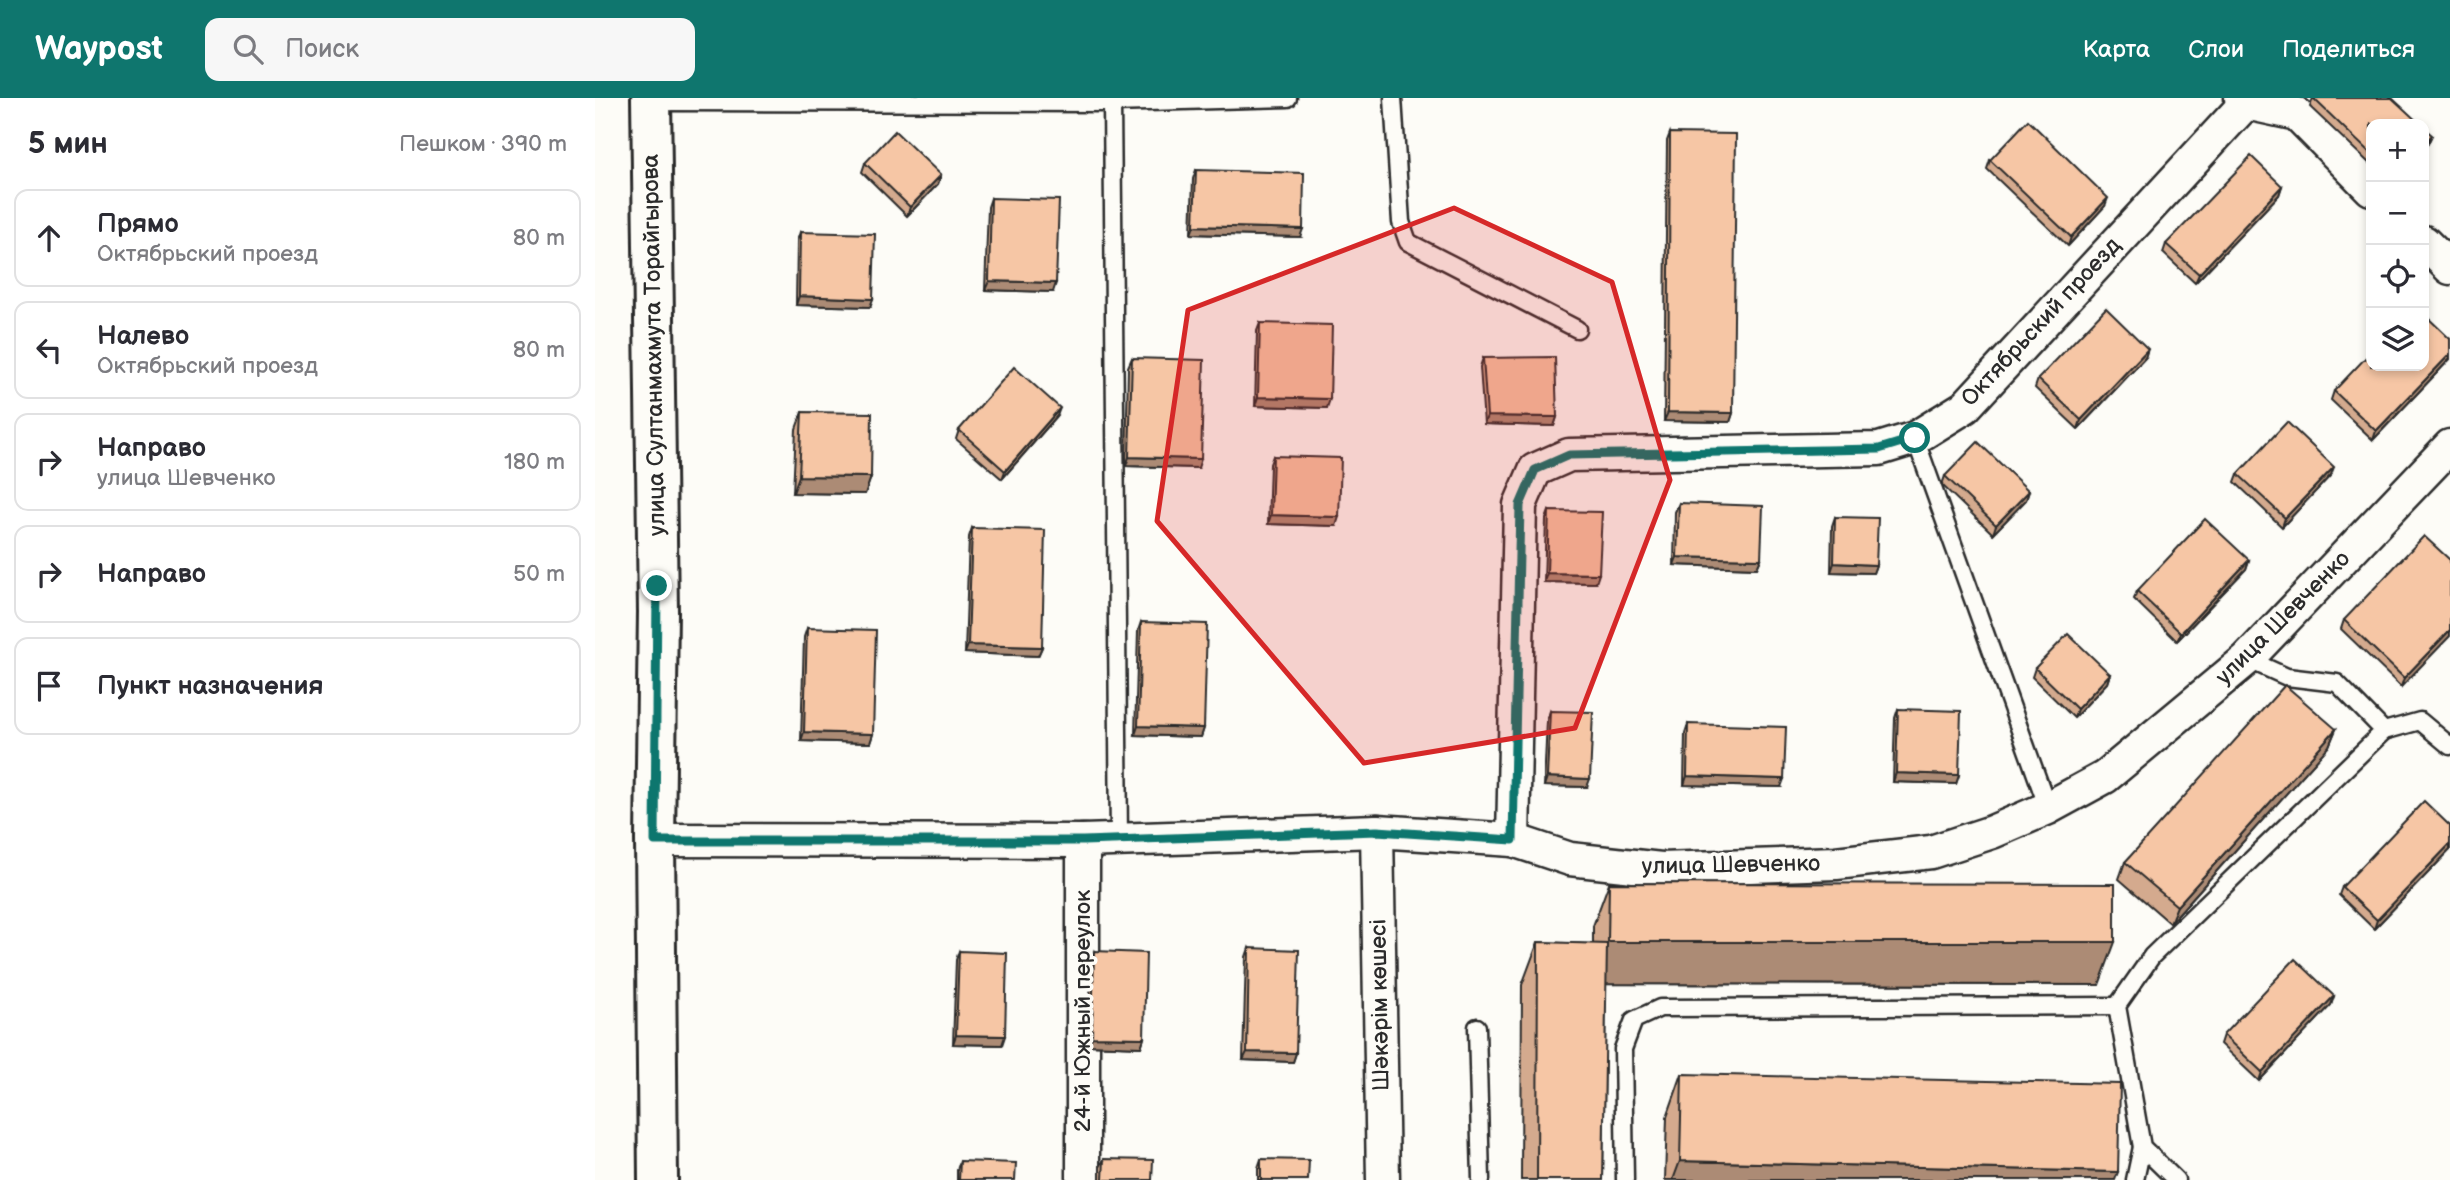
<!DOCTYPE html>
<html lang="ru">
<meta charset="utf-8">
<style>
:root{--surface:#fff;--page:#f7f7f7;--text:#2b2b33;--muted:#7c7c81;--line:#e1e1e2;--accent:#0f766e}
body{margin:0;font-family:"Balsamiq Sans",sans-serif;background:var(--page);color:var(--text)}
.controls{position:absolute;right:21px;top:21px;display:grid;overflow:hidden;border-radius:14px;box-shadow:0 4px 10px #0003}
.controls button{width:63px;height:63px;display:grid;place-items:center;padding:0;border:0;border-bottom:2px solid var(--line);background:var(--surface);color:var(--text);font:35px sans-serif}
.stop{position:absolute;width:21px;height:21px;margin:-16px;border:5px solid #0f766e;border-radius:50%;background:#fff}
.stop.end{background:#0f766e;border-color:#fff;box-shadow:0 2px 7px #0008}
.list{margin:0;padding:0;list-style:none}
h2{display:flex;justify-content:space-between;align-items:center;height:91px;margin:0;padding:0 28px;font-size:30px}
h2 small{font-size:23px;font-weight:400;color:var(--muted)}
.list li{display:grid;grid-template-columns:46px 1fr auto;gap:21px;align-items:center;box-sizing:border-box;height:98px;margin:0 14px 14px;padding:0 14px;border:2px solid var(--line);border-radius:14px}
.list b{display:block;font-size:26px;white-space:nowrap}
.list p{margin:0;font-size:23px;white-space:nowrap;color:var(--muted)}
.list em{font-size:23px;font-style:normal;color:var(--muted)}
.icon{flex:none;width:38px;height:38px;fill:none;stroke:currentColor;stroke-width:2;stroke-linecap:round;stroke-linejoin:round}
.map{position:relative;flex:none;width:1855px;height:1082px;overflow:hidden}
header{display:flex;align-items:center;gap:42px;box-sizing:border-box;height:98px;padding:0 35px;background:var(--accent);color:#fff}
header strong{font-size:33px}
nav{display:flex;gap:38px;margin-inline-start:auto;font-size:24px}
.search{width:490px;height:63px;background:var(--page);display:flex;align-items:center;gap:18px;box-sizing:border-box;padding:0 24px;border-radius:14px;color:var(--muted);font-size:26px}
main{display:flex}
aside{flex:1;background:var(--surface)}
.map>svg:first-child{display:block}
.lines{fill:none;stroke-linecap:round;stroke-linejoin:round}
.service-casing{stroke:#2b2b2b;stroke-width:21}
.minor-casing{stroke:#2b2b2b;stroke-width:37}
.secondary-casing{stroke:#2b2b2b;stroke-width:44}
.service{stroke:#fdfcf7;stroke-width:16}
.minor{stroke:#fdfcf7;stroke-width:32}
.secondary{stroke:#fdfcf7;stroke-width:38}
.wall{fill:#d4aa8e;stroke:#2b2b2b;stroke-width:2}
.shaded-wall{fill:#ac8b74;stroke:#2b2b2b;stroke-width:2}
.building{fill:#f6c6a5;stroke:#2b2b2b;stroke-width:2}
.route{stroke:#0f766e;stroke-width:9}
.marked{fill:#d62828;fill-opacity:0.2;stroke:#d62828;stroke-width:5;stroke-linejoin:round}
.labels{text-anchor:middle;dominant-baseline:central;stroke-width:7;stroke-linejoin:round;paint-order:stroke}
.street-label{font-size:23px;fill:#2b2b2b;stroke:#fdfcf7}
</style>
<header>
<strong>Waypost</strong>
<div class="search"><svg class="icon" aria-label="search" viewBox="0 0 24 24"><circle cx="10" cy="10" r="6"/><path d="M15 15l6 6"/></svg>Поиск</div>
<nav><a>Карта</a><a>Слои</a><a>Поделиться</a></nav>
</header>
<main>
<aside>
<h2>5 мин<small>Пешком · 390 m</small></h2>
<ul class="list">
<li><svg class="icon" aria-label="ahead" viewBox="0 0 24 24"><path d="M12 20V5M6 11l6-6 6 6"/></svg><div><b>Прямо</b><p>Октябрьский проезд</p></div><em>80 m</em></li>
<li><svg class="icon" aria-label="left" viewBox="0 0 24 24"><path d="M17 20v-9H6M10 6l-5 5 5 5"/></svg><div><b>Налево</b><p>Октябрьский проезд</p></div><em>80 m</em></li>
<li><svg class="icon" aria-label="right" viewBox="0 0 24 24"><path d="M7 20v-9h11M14 6l5 5-5 5"/></svg><div><b>Направо</b><p>улица Шевченко</p></div><em>180 m</em></li>
<li><svg class="icon" aria-label="right" viewBox="0 0 24 24"><path d="M7 20v-9h11M14 6l5 5-5 5"/></svg><div><b>Направо</b></div><em>50 m</em></li>
<li><svg class="icon" aria-label="arrive" viewBox="0 0 24 24"><path d="M6 21V4h12l-3 4 3 4H6"/></svg><div><b>Пункт назначения</b></div></li>
</ul>
</aside>
<div class="map">
<svg width="1855" height="1082" viewBox="0 0 1855 1082">
<rect width="100%" height="100%" fill="#fdfcf7"/>
<filter id="ink" filterUnits="userSpaceOnUse"><feTurbulence type="fractalNoise" baseFrequency=".0143" numOctaves="2"/><feDisplacementMap in="SourceGraphic" scale="14" xChannelSelector="R" yChannelSelector="G"/><feConvolveMatrix kernelMatrix="1 2 1 2 8 2 1 2 1" color-interpolation-filters="sRGB"/></filter>
<g filter="url(#ink)">
<g class="lines">
<g class="service-casing">
<g id="service">
<polyline points="798,0 806,124 813,144 982,231"/>
<polyline points="55,4 517,5 693,0"/>
<polyline points="517,5 524,741"/>
<polyline points="1320,340 1453,710"/>
<polyline points="1789,633 1825,623 1855,648"/>
<polyline points="882,929 886,1082"/>
<polyline points="1030,1082 1028,951 1039,922 1065,910 1522,908"/>
<polyline points="1540,1082 1547,1049"/>
<polyline points="1581,1082 1547,1049 1522,908 1557,858 1789,633 1742,585 1692,579 1652,561"/>
</g>
</g>
<g class="minor-casing">
<g id="minor">
<polyline points="1646,0 1651,5 1702,16 1776,91"/>
<polyline points="1829,144 1855,170"/>
<polyline points="782,733 788,1082"/>
<polyline points="60,742 488,743 782,733 918,742 975,761 1066,771 1241,765 1336,754 1397,734 1453,710 1510,679 1652,561 1855,348"/>
<polyline points="918,742 925,407 940,372 974,357 1284,351 1320,340 1370,309 1651,5"/>
<polyline points="488,743 488,1082"/>
</g>
</g>
<g class="secondary-casing">
<polyline id="secondary" points="56,0 63,514 60,742 63,1082"/>
</g>
<use href="#service" class="service"/>
<use href="#minor" class="minor"/>
<use href="#secondary" class="secondary"/>
</g>
<g class="wall">
<polygon points="1718,0 1776,26 1776,67 1715,9"/>
<polygon points="1075,35 1138,315 1135,324 1069,323 1072,43"/>
<polygon points="1395,62 1510,108 1473,148 1392,71"/>
<polygon points="270,65 346,77 343,86 312,118 267,74"/>
<polygon points="601,72 705,139 596,136 598,81"/>
<polygon points="1687,88 1684,97 1600,185 1568,155 1571,146"/>
<polygon points="396,100 458,194 390,192 393,109"/>
<polygon points="205,134 275,209 201,207 202,143"/>
<polygon points="665,225 732,310 660,308 662,233"/>
<polygon points="1855,241 1855,261 1778,342 1736,302 1739,293"/>
<polygon points="537,260 603,370 531,368 533,269"/>
<polygon points="888,260 962,319 959,328 889,326 885,269"/>
<polygon points="1550,260 1483,331 1440,290 1443,281"/>
<polygon points="207,314 276,379 270,396 198,395 201,331"/>
<polygon points="462,318 407,381 361,341 364,332"/>
<polygon points="678,358 741,428 673,426 675,366"/>
<polygon points="1643,376 1736,377 1687,429 1640,384"/>
<polygon points="1350,378 1434,393 1431,402 1398,436 1347,387"/>
<polygon points="1084,405 1166,461 1162,470 1079,467 1080,414"/>
<polygon points="954,413 1001,485 949,484 951,421"/>
<polygon points="1240,419 1281,467 1278,475 1236,474 1237,428"/>
<polygon points="377,430 447,549 443,558 370,555 374,439"/>
<polygon points="1654,462 1651,471 1582,543 1539,501 1542,493"/>
<polygon points="1855,462 1806,589 1746,531 1749,522"/>
<polygon points="546,524 609,630 606,639 540,637 543,533"/>
<polygon points="212,530 278,636 275,645 206,643 209,539"/>
<polygon points="1440,570 1515,576 1512,585 1479,620 1437,579"/>
<polygon points="1303,611 1364,677 1361,686 1298,684 1300,620"/>
<polygon points="955,613 992,689 949,688 952,622"/>
<polygon points="1093,626 1186,689 1089,687 1090,635"/>
<polygon points="1741,631 1734,648 1575,825 1524,781 1530,764"/>
<polygon points="1855,728 1855,752 1779,831 1744,797 1747,789"/>
<polygon points="1014,785 1504,887 1011,886 1008,1082 926,1082 927,887 943,844 998,846 998,828"/>
<polygon points="654,850 701,955 698,964 648,962 651,859"/>
<polygon points="364,853 407,947 358,946 361,862"/>
<polygon points="499,853 549,940 546,949 494,947 496,862"/>
<polygon points="1739,898 1736,907 1664,983 1625,946 1628,937"/>
<polygon points="1087,976 1520,1082 1070,1082 1072,1019"/>
<polygon points="509,1061 557,1082 505,1082 505,1069"/>
<polygon points="666,1061 713,1082 663,1082 663,1070"/>
<polygon points="365,1063 420,1082 362,1082 362,1072"/>
</g>
<g class="shaded-wall">
<polygon points="1837,37 1833,46 1829,51 1829,46"/>
<polygon points="346,77 343,86 312,118 315,109"/>
<polygon points="1687,88 1684,97 1600,185 1604,176"/>
<polygon points="1513,100 1510,108 1473,148 1476,139"/>
<polygon points="599,128 708,131 705,139 596,136"/>
<polygon points="394,183 461,185 458,194 390,192"/>
<polygon points="204,198 278,201 275,209 201,207"/>
<polygon points="1553,251 1550,260 1483,331 1486,322"/>
<polygon points="1855,256 1855,261 1778,342 1781,333"/>
<polygon points="663,299 735,301 732,310 660,308"/>
<polygon points="465,310 462,318 407,381 410,373"/>
<polygon points="1073,314 1138,315 1135,324 1069,323"/>
<polygon points="892,318 962,319 959,328 889,326"/>
<polygon points="534,359 606,361 603,370 531,368"/>
<polygon points="1739,369 1736,377 1687,429 1690,420"/>
<polygon points="204,378 276,379 270,396 198,395"/>
<polygon points="1434,393 1431,402 1398,436 1401,427"/>
<polygon points="676,417 744,419 741,428 673,426"/>
<polygon points="1082,459 1166,461 1162,470 1079,467"/>
<polygon points="1654,462 1651,471 1582,543 1586,535"/>
<polygon points="1239,465 1281,467 1278,475 1236,474"/>
<polygon points="952,475 1004,476 1001,485 949,484"/>
<polygon points="1855,532 1855,538 1806,589 1809,580"/>
<polygon points="373,547 447,549 443,558 370,555"/>
<polygon points="1515,576 1512,585 1479,620 1482,611"/>
<polygon points="543,628 609,630 606,639 540,637"/>
<polygon points="1741,631 1734,648 1575,825 1582,808"/>
<polygon points="209,634 278,636 275,645 206,643"/>
<polygon points="1301,675 1364,677 1361,686 1298,684"/>
<polygon points="1092,678 1189,681 1186,689 1089,687"/>
<polygon points="952,679 995,681 992,689 949,688"/>
<polygon points="1855,746 1855,752 1779,831 1782,822"/>
<polygon points="1013,844 1520,844 1504,887 998,886"/>
<polygon points="1739,898 1736,907 1664,983 1667,974"/>
<polygon points="361,937 410,938 407,947 358,946"/>
<polygon points="497,939 549,940 546,949 494,947"/>
<polygon points="652,954 701,955 698,964 648,962"/>
<polygon points="1085,1063 1523,1074 1520,1082 1078,1082"/>
</g>
<g class="building">
<polygon points="1718,0 1797,0 1825,26 1776,26 1776,56"/>
<polygon points="1433,22 1513,100 1476,139 1395,62"/>
<polygon points="1829,30 1837,37 1829,46"/>
<polygon points="300,33 346,77 315,109 270,65"/>
<polygon points="1075,35 1141,36 1138,315 1073,314"/>
<polygon points="1656,58 1687,88 1604,176 1571,146"/>
<polygon points="601,72 709,75 708,131 599,128"/>
<polygon points="396,100 464,102 461,185 394,183"/>
<polygon points="205,134 280,136 278,201 204,198"/>
<polygon points="1511,210 1553,251 1486,322 1443,281"/>
<polygon points="1829,216 1855,241 1855,256 1781,333 1739,293 1776,254 1776,268 1829,268"/>
<polygon points="665,225 737,227 735,301 663,299"/>
<polygon points="960,259 962,319 892,318 888,260"/>
<polygon points="537,260 609,262 606,361 534,359"/>
<polygon points="419,269 465,310 410,373 364,332"/>
<polygon points="207,314 277,315 276,379 204,378"/>
<polygon points="1692,324 1739,369 1690,420 1643,376"/>
<polygon points="1383,344 1434,393 1401,427 1350,378"/>
<polygon points="678,358 746,360 744,419 676,417"/>
<polygon points="1084,405 1168,408 1166,461 1082,459"/>
<polygon points="954,413 1007,414 1004,476 952,475"/>
<polygon points="1240,419 1283,420 1281,467 1239,465"/>
<polygon points="1610,421 1654,462 1586,535 1542,493"/>
<polygon points="377,430 450,432 447,549 373,547"/>
<polygon points="1829,438 1855,462 1855,532 1809,580 1749,522"/>
<polygon points="546,524 612,526 609,630 543,628"/>
<polygon points="212,530 281,532 278,636 209,634"/>
<polygon points="1473,536 1515,576 1482,611 1440,570"/>
<polygon points="1690,587 1741,631 1582,808 1530,764"/>
<polygon points="1303,611 1366,613 1364,677 1301,675"/>
<polygon points="955,613 998,614 995,681 952,679"/>
<polygon points="1093,626 1191,629 1189,681 1092,678"/>
<polygon points="1829,703 1855,728 1855,746 1782,822 1747,789"/>
<polygon points="1014,785 1520,786 1520,844 1013,844"/>
<polygon points="943,844 1012,846 1008,1082 942,1082"/>
<polygon points="654,850 704,852 701,955 652,954"/>
<polygon points="364,853 412,855 410,938 361,937"/>
<polygon points="499,853 551,855 549,940 497,939"/>
<polygon points="1700,861 1739,898 1667,974 1628,937"/>
<polygon points="1087,976 1525,986 1523,1074 1085,1063"/>
<polygon points="509,1061 558,1062 557,1082 508,1082"/>
<polygon points="666,1061 714,1062 713,1082 666,1082"/>
<polygon points="365,1063 421,1065 420,1082 364,1082"/>
</g>
</g>
<g class="lines" filter="url(#ink)">
<polyline class="route" points="62,488 60,743 488,743 782,733 918,742 925,407 940,372 974,357 1284,351 1320,340"/>
</g>
<path class="marked" d="M859 110 1017 184 1075 382 980 630 769 665 562 423 593 212Z"/>
<g class="labels">
<g class="street-label">
<text transform="translate(1446 224) rotate(-47)">Октябрьский проезд</text>
<text transform="translate(59 247) rotate(-91)">улица Султанмахмута Торайгырова</text>
<text transform="translate(1688 520) rotate(-45)">улица Шевченко</text>
<text transform="translate(1136 767) rotate(-1)">улица Шевченко</text>
<text transform="translate(785 907) rotate(-91)">Шәкәрім көшесі</text>
<text transform="translate(488 913) rotate(-90)">24-й Южный переулок</text>
</g>
</g>
</svg>
<div class="controls">
<button>+</button>
<button>−</button>
<button><svg class="icon" aria-label="locate" viewBox="0 0 24 24"><circle cx="12" cy="12" r="6"/><path d="M12 2v4M12 18v4M2 12h4M18 12h4"/></svg></button>
<button><svg class="icon" aria-label="layers" viewBox="0 0 24 24"><path d="M12 4l9 5-9 5-9-5zM3 14l9 5 9-5"/></svg></button>
</div>
<div class="stop" style="left:1320px;top:340px"></div>
<div class="stop end" style="left:62px;top:488px"></div>
</div>
</main>
